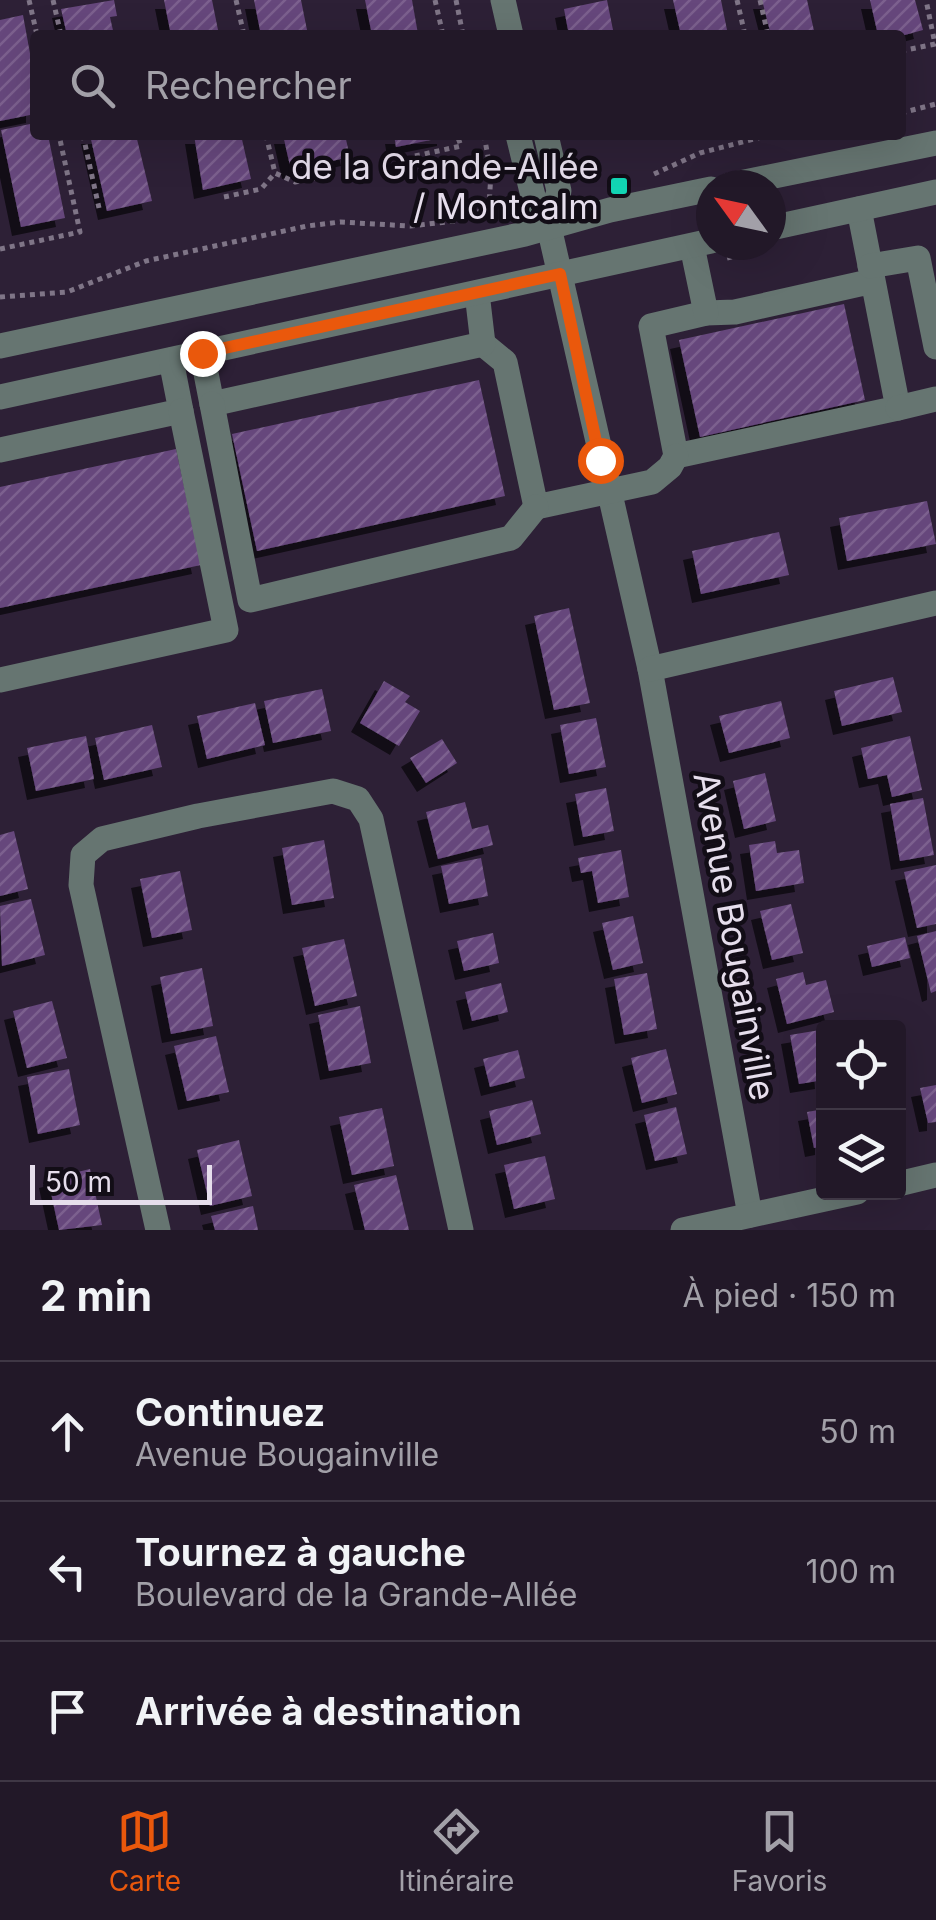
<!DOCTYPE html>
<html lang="fr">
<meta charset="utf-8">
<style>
:root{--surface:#221828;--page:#2e2534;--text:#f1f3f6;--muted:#a2a0a8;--line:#3f3745;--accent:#ea580c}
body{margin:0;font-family:Inter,sans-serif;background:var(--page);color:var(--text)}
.controls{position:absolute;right:30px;bottom:30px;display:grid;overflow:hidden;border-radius:10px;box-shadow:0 10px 40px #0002}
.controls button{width:90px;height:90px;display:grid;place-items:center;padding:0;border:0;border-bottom:2px solid var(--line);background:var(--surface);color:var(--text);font:50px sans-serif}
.compass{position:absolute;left:696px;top:170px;width:90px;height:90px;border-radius:50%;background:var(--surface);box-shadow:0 10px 40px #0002;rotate:303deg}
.scale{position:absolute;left:30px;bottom:25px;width:182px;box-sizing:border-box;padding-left:10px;border:5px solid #e6deec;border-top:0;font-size:28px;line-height:35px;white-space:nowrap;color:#e6deec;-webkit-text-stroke:8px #120d16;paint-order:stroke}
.stop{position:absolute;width:30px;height:30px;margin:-22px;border:8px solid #ea580c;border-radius:50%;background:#fff}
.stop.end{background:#ea580c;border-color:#fff;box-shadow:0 2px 10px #0008}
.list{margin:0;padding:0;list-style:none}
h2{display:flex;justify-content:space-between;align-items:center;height:130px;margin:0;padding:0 40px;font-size:42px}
h2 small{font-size:32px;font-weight:400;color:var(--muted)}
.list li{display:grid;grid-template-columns:65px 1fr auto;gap:30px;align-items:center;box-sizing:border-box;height:140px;padding:0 40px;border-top:2px solid var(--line)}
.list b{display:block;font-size:38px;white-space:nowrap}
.list p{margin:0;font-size:32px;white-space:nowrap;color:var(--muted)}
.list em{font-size:32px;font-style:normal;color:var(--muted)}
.icon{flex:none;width:55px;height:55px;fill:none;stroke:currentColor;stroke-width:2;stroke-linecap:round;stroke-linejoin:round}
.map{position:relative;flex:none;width:936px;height:1230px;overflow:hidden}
.search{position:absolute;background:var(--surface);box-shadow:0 10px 40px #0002;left:30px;right:30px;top:30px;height:110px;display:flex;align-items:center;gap:25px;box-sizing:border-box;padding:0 35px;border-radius:10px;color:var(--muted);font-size:38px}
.sheet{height:550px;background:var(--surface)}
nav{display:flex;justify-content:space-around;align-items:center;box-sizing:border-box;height:140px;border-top:2px solid var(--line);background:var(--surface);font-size:28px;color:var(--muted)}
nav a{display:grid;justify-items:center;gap:5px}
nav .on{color:var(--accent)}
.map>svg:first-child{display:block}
.building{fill:url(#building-hatch);filter:url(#shadow)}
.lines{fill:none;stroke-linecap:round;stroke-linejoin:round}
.path{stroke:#7f7587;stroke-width:5;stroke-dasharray:5 5;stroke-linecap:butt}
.minor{stroke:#667571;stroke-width:25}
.route{stroke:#ea580c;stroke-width:12}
.poi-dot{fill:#12d5b4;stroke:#120d16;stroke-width:4}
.labels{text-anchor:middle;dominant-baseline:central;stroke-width:9;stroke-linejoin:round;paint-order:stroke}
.poi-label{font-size:35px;fill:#e6deec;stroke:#120d16;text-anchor:end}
.street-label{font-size:35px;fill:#e6deec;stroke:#120d16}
</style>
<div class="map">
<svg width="936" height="1230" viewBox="0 0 936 1230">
<defs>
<pattern id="building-hatch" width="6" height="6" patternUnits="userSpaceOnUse" patternTransform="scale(2.5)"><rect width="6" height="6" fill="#66477c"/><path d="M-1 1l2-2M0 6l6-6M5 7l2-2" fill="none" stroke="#7c618f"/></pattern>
<filter id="shadow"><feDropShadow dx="-9" dy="9" stdDeviation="0" flood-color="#0009"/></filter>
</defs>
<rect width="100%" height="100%" fill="#2d2036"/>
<g class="building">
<polygon points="114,0 117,16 110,17 114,35 67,35 61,9"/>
<polygon points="164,0 212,0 219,35 171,35"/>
<polygon points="254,0 301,0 308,35 261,35"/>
<polygon points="365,0 412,0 418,34 372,35"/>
<polygon points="607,0 614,35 569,35 564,9"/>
<polygon points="673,0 721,0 728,35 681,35"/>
<polygon points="762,0 807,0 815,35 771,35"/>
<polygon points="870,0 915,0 923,30 901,36 878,35"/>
<polygon points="23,15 35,81 35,114 0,121 0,20"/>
<polygon points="35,123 35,135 48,135 65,218 21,227 1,130"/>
<polygon points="90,135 136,135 152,201 107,211"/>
<polygon points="194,135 241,135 251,179 203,190"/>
<polygon points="283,135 345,135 350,157 291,170"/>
<polygon points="394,135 446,135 446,137 396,147"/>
<polygon points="844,304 865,400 700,437 679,340"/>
<polygon points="479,380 505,496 257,551 232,434"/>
<polygon points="176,449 201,565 0,608 0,487"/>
<polygon points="927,501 936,544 847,561 839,518"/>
<polygon points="779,532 789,575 701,594 692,551"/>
<polygon points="569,608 590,703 554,710 534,616"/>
<polygon points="893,677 902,712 842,726 834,691"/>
<polygon points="384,681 410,696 405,702 420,711 399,746 360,723"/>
<polygon points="322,689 331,731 273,743 264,701"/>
<polygon points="781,701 790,738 729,753 719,716"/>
<polygon points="255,703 265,745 207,759 197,716"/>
<polygon points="596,718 606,767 569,774 560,725"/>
<polygon points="152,725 162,767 104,780 95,738"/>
<polygon points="86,736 94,779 36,791 27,748"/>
<polygon points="910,736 922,790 892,797 887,775 868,779 861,748"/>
<polygon points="442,739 457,763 426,783 410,758"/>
<polygon points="765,773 776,821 744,829 733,781"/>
<polygon points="606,788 614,831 583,837 575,794"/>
<polygon points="923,798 934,855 900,861 890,804"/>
<polygon points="465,802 472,829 488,825 493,845 438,859 426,812"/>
<polygon points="14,831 28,889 0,896 0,835"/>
<polygon points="324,840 334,898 292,905 282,848"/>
<polygon points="775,841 777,853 799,850 804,883 756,891 749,845"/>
<polygon points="621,850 629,897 598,903 592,871 581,873 578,858"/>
<polygon points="481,858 488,896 449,904 441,866"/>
<polygon points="936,865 936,924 917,928 904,872"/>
<polygon points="180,871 192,930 152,938 140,879"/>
<polygon points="31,899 45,955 2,966 0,906"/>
<polygon points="791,904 803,953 772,960 760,911"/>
<polygon points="633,916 643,963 613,970 602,923"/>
<polygon points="936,931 936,991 931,993 917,936"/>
<polygon points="493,933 499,963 464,971 457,941"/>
<polygon points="905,937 910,958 872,967 867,946"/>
<polygon points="344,939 357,996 315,1006 302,948"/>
<polygon points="202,968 213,1026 171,1034 160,977"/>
<polygon points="803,972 806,985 826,980 834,1012 787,1024 776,979"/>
<polygon points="647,973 657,1029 624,1035 614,979"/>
<polygon points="501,983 508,1012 472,1021 465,992"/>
<polygon points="52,1001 67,1058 27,1068 13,1011"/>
<polygon points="360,1006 371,1063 329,1071 318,1015"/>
<polygon points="820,1030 824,1080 799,1084 790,1035"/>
<polygon points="216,1036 229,1092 187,1101 174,1046"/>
<polygon points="666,1049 677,1094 642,1103 631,1058"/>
<polygon points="518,1050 525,1078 490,1087 483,1059"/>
<polygon points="69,1069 80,1125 38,1134 27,1077"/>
<polygon points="936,1085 936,1122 928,1123 920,1088"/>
<polygon points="532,1100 541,1134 497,1145 489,1111"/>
<polygon points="676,1107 687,1154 655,1161 644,1115"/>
<polygon points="382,1108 394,1166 352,1175 339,1117"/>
<polygon points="824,1109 824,1146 814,1148 807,1112"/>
<polygon points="239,1140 252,1196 210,1206 197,1150"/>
<polygon points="545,1156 555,1199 514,1209 504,1165"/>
<polygon points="90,1169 102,1225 59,1230 48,1179"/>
<polygon points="396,1175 409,1230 365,1230 354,1185"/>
<polygon points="253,1206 258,1230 215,1230 211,1216"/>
</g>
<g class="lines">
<g class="path">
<polyline points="29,0 37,35"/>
<polyline points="53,0 61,35"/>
<polyline points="236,0 244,35"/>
<polyline points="435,0 443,35"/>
<polyline points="456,0 463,35"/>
<polyline points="737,0 745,35"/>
<polyline points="760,0 768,35"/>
<polyline points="901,51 935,44 926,0"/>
<polyline points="901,113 936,104"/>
<polyline points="83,135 99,208"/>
<polyline points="266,135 275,173"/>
<polyline points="484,135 491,173 489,206"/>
<polyline points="415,156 461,146 457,135"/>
<polyline points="654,174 700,153 770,135"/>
<polyline points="224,197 261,189 275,173 295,182 330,175"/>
<polyline points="0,249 80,232 59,135"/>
<polyline points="727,258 760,250"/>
<polyline points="0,297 67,292 146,261 307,226 340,222 410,226 455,221 512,199"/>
</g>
<g class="minor">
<polyline points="503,0 511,35"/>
<polyline points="518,135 533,196 549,227 650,669 750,1215"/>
<polyline points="546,135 559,191 549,227"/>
<polyline points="730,185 936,143"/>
<polyline points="859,209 898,408 676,456 651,326 706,313 735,312 873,281"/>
<polyline points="771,228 936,192"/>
<polyline points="692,246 706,313"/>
<polyline points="870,266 918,258 936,347"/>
<polyline points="483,344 505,362 536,507 652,482 670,467 676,456"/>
<polyline points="0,346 525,234 610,210 711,189"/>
<polyline points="202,353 212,404 483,344 477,293"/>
<polyline points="0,397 711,241"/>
<polyline points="212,404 250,600 511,538 536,507"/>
<polyline points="898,408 936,399"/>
<polyline points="0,450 181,411 171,360"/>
<polyline points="650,669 936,603"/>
<polyline points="0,680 226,630 181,411"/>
<polyline points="898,1184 936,1175"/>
<polyline points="158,1230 81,885 83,855 102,839 198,816 333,791 358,799 371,819 461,1230"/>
<polyline points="683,1230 857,1192"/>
</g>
</g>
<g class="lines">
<polyline class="route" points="202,353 560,274 600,460"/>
</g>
<rect class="poi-dot" x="609" y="176" width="20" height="20" rx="5"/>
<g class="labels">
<g class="poi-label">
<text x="599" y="166">de la Grande-Allée<tspan x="599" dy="40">/ Montcalm</tspan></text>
</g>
<g class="street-label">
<text transform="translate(735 936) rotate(80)">Avenue Bougainville</text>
</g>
</g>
</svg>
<div class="controls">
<button><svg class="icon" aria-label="locate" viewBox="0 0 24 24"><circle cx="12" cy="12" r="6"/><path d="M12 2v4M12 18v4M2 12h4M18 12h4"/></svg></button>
<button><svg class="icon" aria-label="layers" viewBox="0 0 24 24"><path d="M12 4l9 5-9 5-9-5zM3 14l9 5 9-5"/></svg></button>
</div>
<svg class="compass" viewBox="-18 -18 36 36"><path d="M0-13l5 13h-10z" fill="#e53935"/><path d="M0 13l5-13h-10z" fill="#a2a0a8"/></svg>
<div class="scale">50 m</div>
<div class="stop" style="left:600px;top:460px"></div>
<div class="stop end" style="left:202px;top:353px"></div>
<div class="search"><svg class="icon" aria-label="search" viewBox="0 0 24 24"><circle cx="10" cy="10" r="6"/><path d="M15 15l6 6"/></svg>Rechercher</div>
</div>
<section class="sheet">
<h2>2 min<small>À pied · 150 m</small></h2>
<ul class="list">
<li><svg class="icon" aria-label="ahead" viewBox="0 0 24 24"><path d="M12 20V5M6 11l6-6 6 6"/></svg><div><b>Continuez</b><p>Avenue Bougainville</p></div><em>50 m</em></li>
<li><svg class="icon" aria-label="left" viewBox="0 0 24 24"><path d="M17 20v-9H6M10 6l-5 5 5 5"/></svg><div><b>Tournez à gauche</b><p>Boulevard de la Grande-Allée</p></div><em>100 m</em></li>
<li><svg class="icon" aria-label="arrive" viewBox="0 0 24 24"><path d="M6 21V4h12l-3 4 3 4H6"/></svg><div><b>Arrivée à destination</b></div></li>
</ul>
</section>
<nav>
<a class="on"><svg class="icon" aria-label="map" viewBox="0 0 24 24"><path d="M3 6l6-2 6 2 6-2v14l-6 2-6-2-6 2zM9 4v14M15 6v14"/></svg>Carte</a>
<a><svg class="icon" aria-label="directions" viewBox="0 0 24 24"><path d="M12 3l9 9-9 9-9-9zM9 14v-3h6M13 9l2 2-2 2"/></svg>Itinéraire</a>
<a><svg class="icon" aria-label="saved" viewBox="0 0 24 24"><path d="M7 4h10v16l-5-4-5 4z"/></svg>Favoris</a>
</nav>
